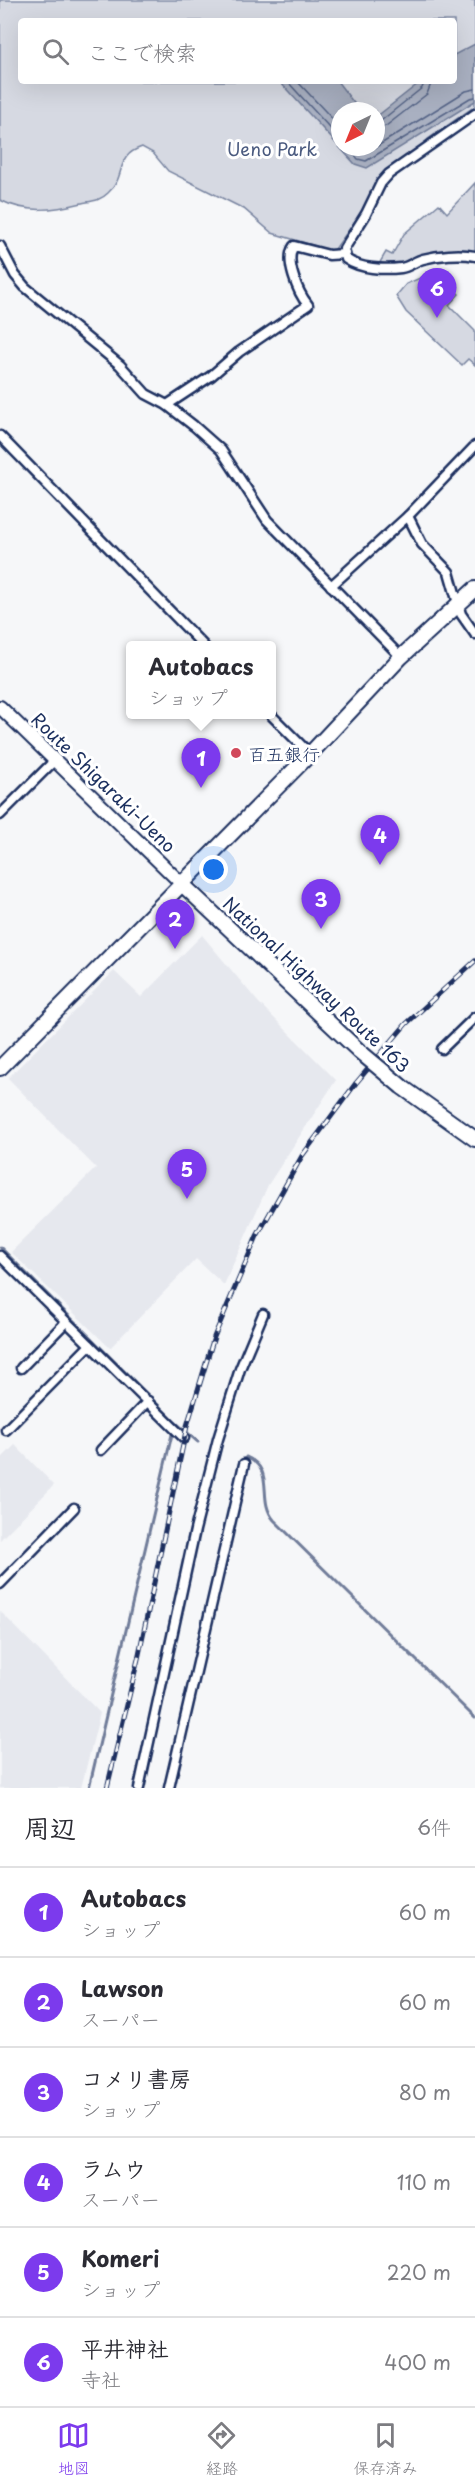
<!DOCTYPE html>
<html lang="ja">
<meta charset="utf-8">
<style>
:root{--surface:#fff;--page:#f2f2f3;--text:#2b2b33;--muted:#7c7c81;--line:#e1e1e2;--accent:#7c3aed}
body{margin:0;font-family:"Playpen Sans","Klee One",sans-serif;background:var(--page);color:var(--text)}
.compass{position:absolute;left:331px;top:102px;width:54px;height:54px;border-radius:50%;background:var(--surface);box-shadow:0 6px 24px #0002;rotate:223deg}
.you{position:absolute;left:214px;top:870px;width:21px;height:21px;margin:-15px;border:4px solid #fff;border-radius:50%;background:#1a73e8;box-shadow:0 0 0 9px #1a73e833}
.badge{display:grid;place-items:center;width:39px;height:39px;border-radius:50%;background:var(--accent);color:#fff;font-size:20px;font-weight:700}
.pin{position:absolute;translate:-50% -50px;filter:drop-shadow(0 2px 3px #0008)}
.pin::after{content:'';position:absolute;top:32px;width:21px;height:18px;background:inherit;clip-path:polygon(0 0,100% 0,50% 100%)}
.popup{position:absolute;left:126px;top:641px;width:150px;height:78px;box-sizing:border-box;display:grid;place-content:center;border-radius:6px;background:var(--surface);filter:drop-shadow(0 2px 4px #0005);font-size:20px;white-space:nowrap;color:var(--muted)}
.popup b{font-size:22px;color:var(--text)}
.popup::after{content:'';position:absolute;left:50%;top:100%;margin-left:-12px;border:12px solid transparent;border-top-color:var(--surface)}
.list{margin:0;padding:0;list-style:none}
h2{display:flex;justify-content:space-between;align-items:center;height:78px;margin:0;padding:0 24px;font-size:26px}
h2 small{font-size:20px;font-weight:400;color:var(--muted)}
.list li{display:grid;grid-template-columns:39px 1fr auto;gap:18px;align-items:center;box-sizing:border-box;height:90px;padding:0 24px;border-top:2px solid var(--line)}
.list b{display:block;font-size:22px;white-space:nowrap}
.list p{margin:0;font-size:20px;white-space:nowrap;color:var(--muted)}
.list em{font-size:20px;font-style:normal;color:var(--muted)}
.icon{flex:none;width:33px;height:33px;fill:none;stroke:currentColor;stroke-width:2;stroke-linecap:round;stroke-linejoin:round}
.map{position:relative;flex:none;width:475px;height:1788px;overflow:hidden}
.search{position:absolute;background:var(--surface);box-shadow:0 6px 24px #0002;left:18px;right:18px;top:18px;height:66px;display:flex;align-items:center;gap:15px;box-sizing:border-box;padding:0 21px;border-radius:6px;color:var(--muted);font-size:22px}
.sheet{height:618px;background:var(--surface)}
nav{display:flex;justify-content:space-around;align-items:center;box-sizing:border-box;height:84px;border-top:2px solid var(--line);background:var(--surface);font-size:16px;color:var(--muted)}
nav a{display:grid;justify-items:center;gap:3px}
nav .on{color:var(--accent)}
.map>svg:first-child{display:block}
.built{fill:#e6e8ee}
.green{fill:#d6d9e2;stroke:#7884a0;stroke-width:1.5;fill-rule:evenodd}
.water{fill:#a9b0c1;stroke:#707c99;stroke-width:1.5}
.lines{fill:none;stroke-linecap:round;stroke-linejoin:round}
.shore{stroke:#546386;stroke-width:1.5}
.stream{stroke:#707c99;stroke-width:3}
.minor-casing{stroke:#1b2f5e;stroke-width:13}
.secondary-casing{stroke:#1b2f5e;stroke-width:16}
.trunk-casing{stroke:#1b2f5e;stroke-width:18}
.minor{stroke:#fff;stroke-width:8}
.secondary{stroke:#fff;stroke-width:12}
.trunk{stroke:#fff;stroke-width:14}
.rail-casing{stroke:#1b2f5e;stroke-width:5}
.rail{stroke:#fff;stroke-width:3;stroke-dasharray:9;stroke-linecap:butt}
.trunk-bridge-casing{stroke:#1b2f5e;stroke-width:18;stroke-linecap:butt}
.trunk-bridge{stroke:#fff;stroke-width:14}
.poi-dot{fill:#d1495b;stroke:#fff;stroke-width:2}
.labels{text-anchor:middle;dominant-baseline:central;stroke-width:6;stroke-linejoin:round;paint-order:stroke}
.park-label{font-size:18px;fill:#4a5a7f;stroke:#fff}
.poi-label{font-size:18px;fill:#1b2f5e;stroke:#fff;text-anchor:start}
.street-label{font-size:18px;fill:#1b2f5e;stroke:#fff}
</style>
<div class="map">
<svg width="475" height="1788" viewBox="0 0 475 1788">
<rect width="100%" height="100%" fill="#f6f7f9"/>
<filter id="ink" filterUnits="userSpaceOnUse"><feTurbulence type="fractalNoise" baseFrequency=".0167" numOctaves="2"/><feDisplacementMap in="SourceGraphic" scale="12" xChannelSelector="R" yChannelSelector="G"/><feConvolveMatrix kernelMatrix="1 2 1 2 8 2 1 2 1" color-interpolation-filters="sRGB"/></filter>
<g filter="url(#ink)">
<g class="built">
<polygon points="202,935 258,1002 336,1080 268,1185 224,1285 196,1259 110,1348 11,1252 96,1168 8,1078 114,971 141,997"/>
<polygon points="15,1445 54,1485 0,1540 0,1460"/>
<polygon points="0,1611 100,1713 81,1788 0,1788"/>
</g>
<g class="green">
<path d="M0 0H475V106L428 139 420 148 394 164 377 180 361 213 335 249 329 250 272 233 244 209 168 171 153 153 142 147C114 156 127 177 108 193 100 201 92 201 82 203 54 210 27 214 0 200ZM21 21H454V81H21ZM340 111H376V147H340Z"/>
<polygon points="475,183 475,252 400,264 379,264 386,252 392,255 404,234 439,204 447,213"/>
<polygon points="434,272 459,294 449,305 475,331 475,365 468,359 462,365 406,312 396,296 406,284"/>
</g>
<polygon class="water" points="475,44 475,101 367,168 355,164 279,81 337,81 360,111 340,111 340,147 376,147 376,117 419,83 418,81 454,81 454,55"/>
<g class="lines">
<g class="shore">
<polyline points="287,81 340,139"/>
<polyline points="297,81 340,127"/>
<polyline points="376,121 382,120 422,88 425,81"/>
<polyline points="376,128 386,126 427,94 432,81"/>
<polyline points="348,147 358,159 366,161 470,98 475,97"/>
<polyline points="376,147 466,91 475,89"/>
</g>
<g class="stream">
<polyline points="0,1247 175,1422 198,1442"/>
<path d="M246 1457C277 1470 256 1499 274 1520L475 1718"/>
<polyline points="89,1788 173,1430"/>
</g>
<g class="minor-casing">
<g id="minor">
<path d="M475 114 389 174 381 183 366 214 344 249 346 259C360 269 384 270 401 268 409 267 415 261 423 259 438 255 460 253 475 256"/>
<polyline points="0,246 15,275 25,287 120,365 146,394 167,405 194,426 221,450 267,520 401,657"/>
<path d="M167 405 211 376 239 352 308 305C298 293 284 260 294 246L329 255 345 254"/>
<polyline points="0,436 204,646"/>
<polyline points="475,446 408,516 422,544 449,572 461,614 475,634"/>
<polyline points="331,586 408,516"/>
<polyline points="270,714 310,754"/>
<polyline points="0,815 56,759"/>
<polyline points="442,1049 475,1017"/>
<polyline points="0,1256 184,1438"/>
<polyline points="21,1368 66,1322"/>
<polyline points="6,1430 90,1345"/>
<polyline points="101,1450 148,1401"/>
<polyline points="0,1584 74,1508"/>
<polyline points="139,1788 195,1530 218,1439 240,1369 263,1314"/>
<polyline points="169,1788 244,1464"/>
</g>
</g>
<g class="secondary-casing">
<polyline id="secondary" points="0,707 182,884"/>
</g>
<g class="trunk-casing">
<g id="trunk">
<polyline points="182,884 359,1051"/>
<polyline points="0,1068 310,754 401,657 475,589"/>
<polyline points="402,1087 475,1139"/>
</g>
</g>
<use href="#minor" class="minor"/>
<use href="#secondary" class="secondary"/>
<use href="#trunk" class="trunk"/>
<g class="rail-casing">
<polyline id="rail" points="107,1788 138,1659 187,1426 214,1337 257,1236 302,1156 356,1083 406,1024 475,961"/>
</g>
<use href="#rail" class="rail"/>
<g class="trunk-bridge-casing">
<polyline id="trunk-bridge" points="359,1051 402,1087"/>
</g>
<use href="#trunk-bridge" class="trunk-bridge"/>
</g>
</g>
<circle class="poi-dot" cx="236" cy="753" r="6"/>
<g class="labels">
<g class="park-label">
<text x="272" y="148">Ueno Park</text>
</g>
<g class="poi-label">
<text x="248" y="753">百五銀行</text>
</g>
<g class="street-label">
<text transform="translate(104 782) rotate(44)">Route Shigaraki-Ueno</text>
<text transform="translate(317 984) rotate(43)">National Highway Route 163</text>
</g>
</g>
</svg>
<svg class="compass" viewBox="-18 -18 36 36"><path d="M0-13l5 13h-10z" fill="#e53935"/><path d="M0 13l5-13h-10z" fill="#7c7c81"/></svg>
<div class="you"></div>
<div class="pin badge" style="left:201px;top:788px">1</div>
<div class="popup"><b>Autobacs</b>ショップ</div>
<div class="pin badge" style="left:175px;top:949px">2</div>
<div class="pin badge" style="left:321px;top:929px">3</div>
<div class="pin badge" style="left:380px;top:865px">4</div>
<div class="pin badge" style="left:187px;top:1199px">5</div>
<div class="pin badge" style="left:437px;top:318px">6</div>
<div class="search"><svg class="icon" aria-label="search" viewBox="0 0 24 24"><circle cx="10" cy="10" r="6"/><path d="M15 15l6 6"/></svg>ここで検索</div>
</div>
<section class="sheet">
<h2>周辺<small>6件</small></h2>
<ul class="list">
<li><span class="badge">1</span><div><b>Autobacs</b><p>ショップ</p></div><em>60 m</em></li>
<li><span class="badge">2</span><div><b>Lawson</b><p>スーパー</p></div><em>60 m</em></li>
<li><span class="badge">3</span><div><b>コメリ書房</b><p>ショップ</p></div><em>80 m</em></li>
<li><span class="badge">4</span><div><b>ラムウ</b><p>スーパー</p></div><em>110 m</em></li>
<li><span class="badge">5</span><div><b>Komeri</b><p>ショップ</p></div><em>220 m</em></li>
<li><span class="badge">6</span><div><b>平井神社</b><p>寺社</p></div><em>400 m</em></li>
</ul>
</section>
<nav>
<a class="on"><svg class="icon" aria-label="map" viewBox="0 0 24 24"><path d="M3 6l6-2 6 2 6-2v14l-6 2-6-2-6 2zM9 4v14M15 6v14"/></svg>地図</a>
<a><svg class="icon" aria-label="directions" viewBox="0 0 24 24"><path d="M12 3l9 9-9 9-9-9zM9 14v-3h6M13 9l2 2-2 2"/></svg>経路</a>
<a><svg class="icon" aria-label="saved" viewBox="0 0 24 24"><path d="M7 4h10v16l-5-4-5 4z"/></svg>保存済み</a>
</nav>
